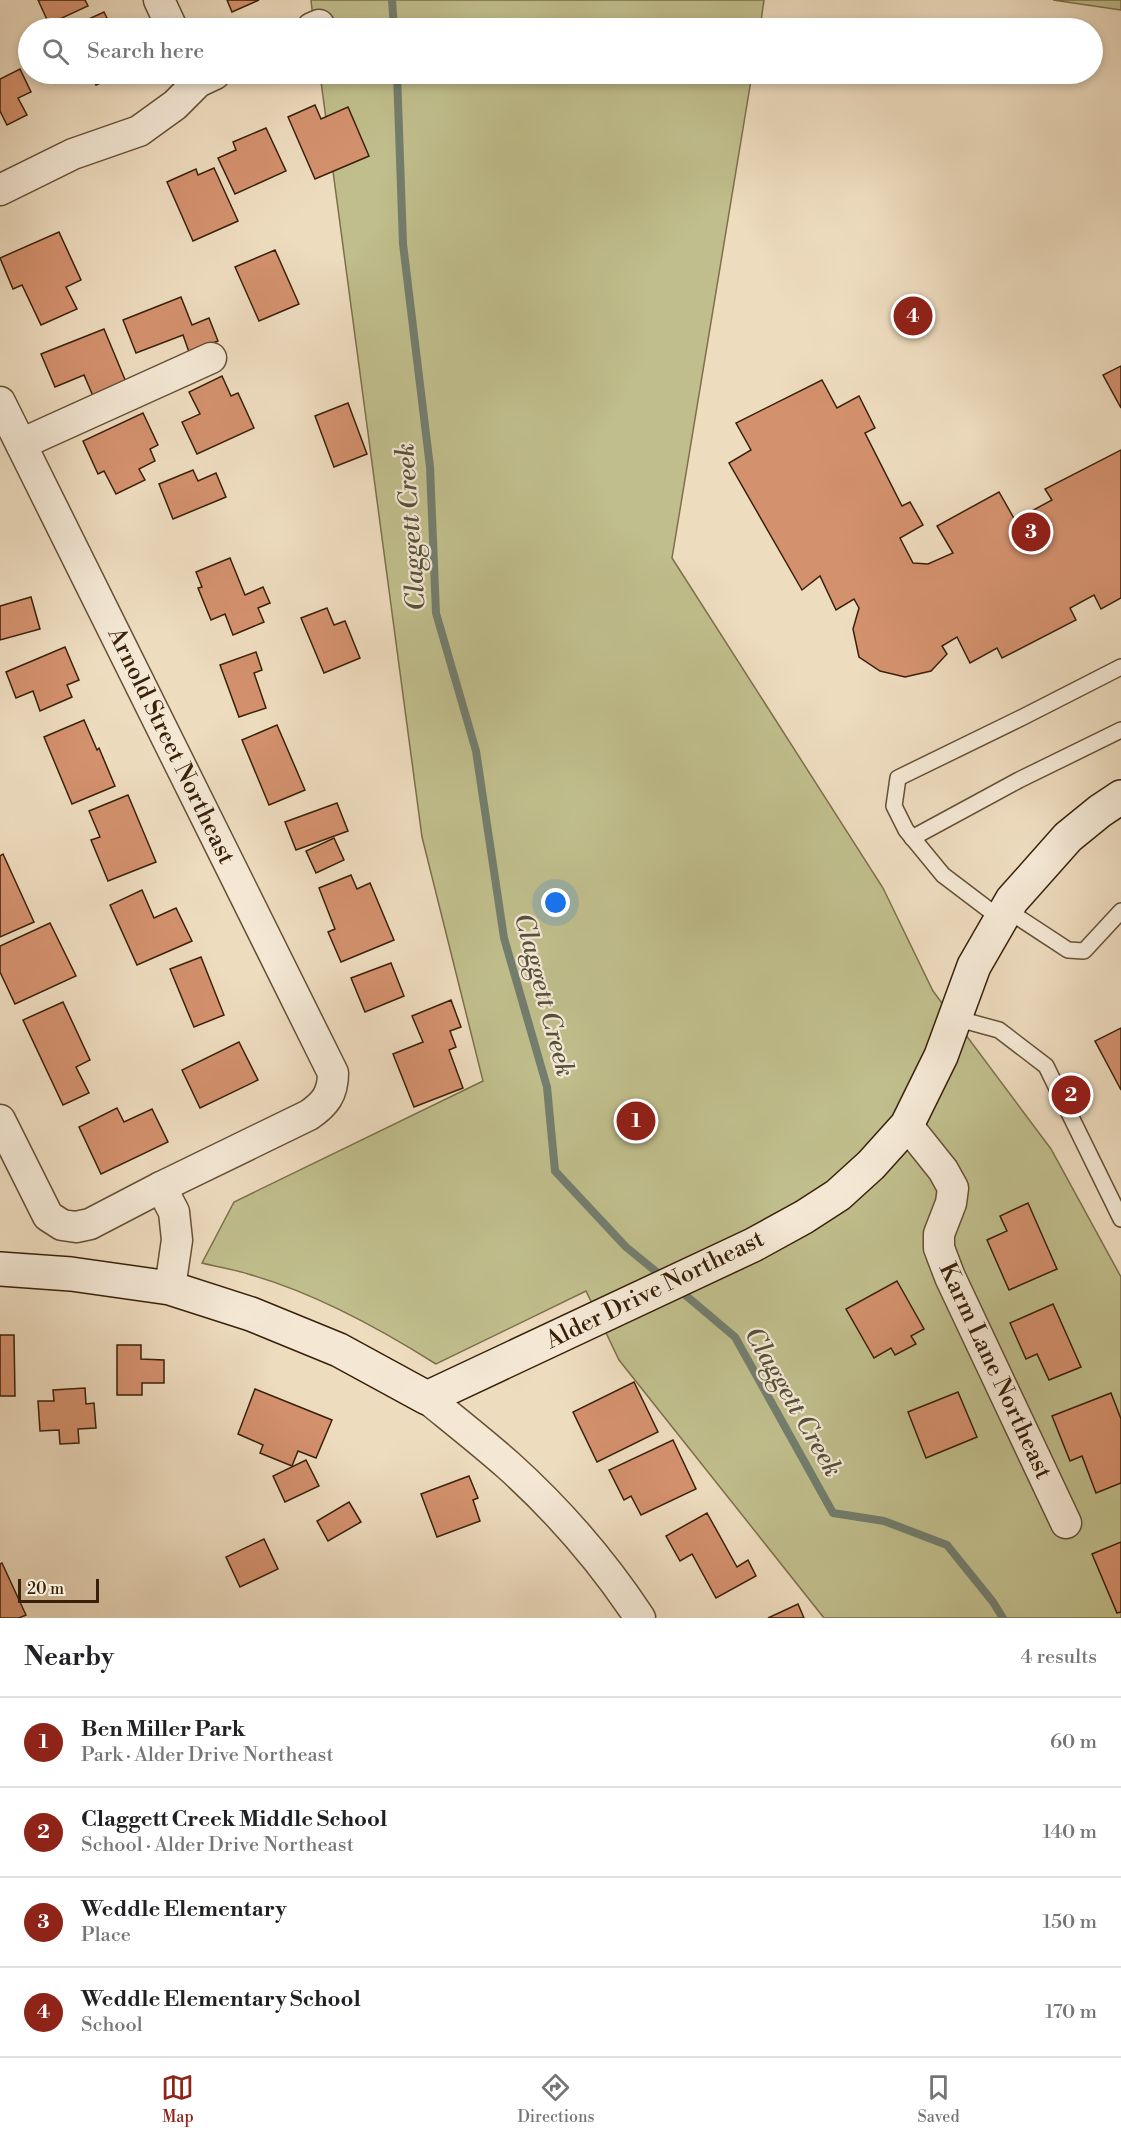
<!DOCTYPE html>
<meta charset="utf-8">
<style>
:root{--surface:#fff;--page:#f6f6f6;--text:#202124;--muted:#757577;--line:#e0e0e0;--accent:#8f2418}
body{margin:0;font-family:"Libre Bodoni",serif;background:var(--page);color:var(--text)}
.scale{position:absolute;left:18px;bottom:15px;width:81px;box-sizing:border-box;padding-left:6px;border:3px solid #392109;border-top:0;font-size:16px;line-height:21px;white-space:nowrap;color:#392109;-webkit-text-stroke:4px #f4e8d5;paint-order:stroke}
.you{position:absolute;left:556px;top:903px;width:21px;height:21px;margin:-15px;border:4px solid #fff;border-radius:50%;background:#1a73e8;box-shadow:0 0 0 9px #1a73e833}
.badge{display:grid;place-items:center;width:39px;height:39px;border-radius:50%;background:var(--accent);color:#fff;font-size:20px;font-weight:700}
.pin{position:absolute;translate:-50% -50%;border:3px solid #fff;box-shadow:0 2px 6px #0006}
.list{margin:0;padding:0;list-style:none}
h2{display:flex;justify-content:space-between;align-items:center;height:78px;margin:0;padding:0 24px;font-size:26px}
h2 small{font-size:20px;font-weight:400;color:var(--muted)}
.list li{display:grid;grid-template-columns:39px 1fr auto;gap:18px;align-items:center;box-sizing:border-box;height:90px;padding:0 24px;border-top:2px solid var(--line)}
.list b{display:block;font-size:22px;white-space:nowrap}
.list p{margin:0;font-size:20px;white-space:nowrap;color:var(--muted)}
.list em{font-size:20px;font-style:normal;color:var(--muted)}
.icon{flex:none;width:33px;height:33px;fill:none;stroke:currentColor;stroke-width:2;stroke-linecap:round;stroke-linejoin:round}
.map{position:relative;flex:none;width:1121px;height:1618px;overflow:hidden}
.search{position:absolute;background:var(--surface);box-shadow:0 3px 9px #0003;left:18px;right:18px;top:18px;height:66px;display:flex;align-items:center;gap:15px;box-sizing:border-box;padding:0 21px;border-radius:33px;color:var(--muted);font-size:22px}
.sheet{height:438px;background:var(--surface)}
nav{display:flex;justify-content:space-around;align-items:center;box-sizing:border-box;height:84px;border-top:2px solid var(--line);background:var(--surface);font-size:16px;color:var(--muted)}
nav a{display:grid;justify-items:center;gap:3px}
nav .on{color:var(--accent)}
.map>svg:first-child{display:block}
.green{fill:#c0be8c;stroke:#7c704a;stroke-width:1.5}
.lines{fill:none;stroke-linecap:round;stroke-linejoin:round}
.stream{stroke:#737e6e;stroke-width:8}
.building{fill:#d4916e;stroke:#392109;stroke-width:1.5}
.lane-casing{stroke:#665036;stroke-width:18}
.street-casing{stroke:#665036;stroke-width:33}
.secondary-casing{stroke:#392109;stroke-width:36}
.lane{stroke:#f4e8d5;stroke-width:15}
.street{stroke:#f4e8d5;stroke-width:30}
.secondary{stroke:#f4e8d5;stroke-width:33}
.labels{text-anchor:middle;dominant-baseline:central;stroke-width:4.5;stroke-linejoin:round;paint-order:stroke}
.street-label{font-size:24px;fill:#392109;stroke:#f4e8d5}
.water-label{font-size:26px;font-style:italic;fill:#56503c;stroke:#f4e8d5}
</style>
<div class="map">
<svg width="1121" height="1618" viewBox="0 0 1121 1618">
<rect width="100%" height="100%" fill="#eedcbf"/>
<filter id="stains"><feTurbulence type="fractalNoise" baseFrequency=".00333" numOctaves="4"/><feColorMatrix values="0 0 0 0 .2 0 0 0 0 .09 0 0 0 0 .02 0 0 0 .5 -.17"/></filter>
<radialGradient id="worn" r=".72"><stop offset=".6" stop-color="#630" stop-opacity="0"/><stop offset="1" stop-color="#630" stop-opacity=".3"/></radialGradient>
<g class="green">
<polygon points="311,0 764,0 760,28 314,28"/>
<polygon points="1053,0 1121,0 1121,10"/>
<path d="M320 74H752L672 558 883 888 933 991 1051 1149 1121 1277V1618H824L619 1360 586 1291 436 1364C379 1328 313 1292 248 1274 233 1269 217 1267 202 1263L234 1202 483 1081 422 837Z"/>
</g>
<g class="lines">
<g class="stream">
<polyline points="392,0 394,28"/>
<polyline points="397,74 403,244 430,467 436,613 476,751 504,938 547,1087 555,1171 626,1247 664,1278"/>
<polyline points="677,1288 735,1337 833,1513 884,1521 947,1545 993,1602 1003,1618"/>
</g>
</g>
<g class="building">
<polygon points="38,0 85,0 88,6 49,24"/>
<polygon points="227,0 259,0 232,12"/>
<polygon points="104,12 112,28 69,28"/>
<polygon points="20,69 31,92 18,98 27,115 7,125 0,111 0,79"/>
<polygon points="90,74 121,74 96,85"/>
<polygon points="315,105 321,119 348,107 369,156 315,179 288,117"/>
<polygon points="266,128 286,171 235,194 218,158 236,150 233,142"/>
<polygon points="214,168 238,221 193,241 167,182 196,169 198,175"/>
<polygon points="59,232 81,280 66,287 77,309 41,325 22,285 13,289 0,258"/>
<polygon points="275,250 299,304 259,321 235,267"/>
<polygon points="181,297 192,325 209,318 218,341 189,352 183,335 136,353 123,320"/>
<polygon points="104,329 126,382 93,396 84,375 55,387 41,354"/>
<polygon points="1121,366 1121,408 1103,375"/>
<polygon points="222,376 231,396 238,393 254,428 197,454 182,422 200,414 189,392"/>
<polygon points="822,380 837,408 859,396 875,428 865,433 902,506 910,502 923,525 900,538 913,563 928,564 953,553 937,526 999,492 1015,520 1052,500 1045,489 1121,450 1121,598 1101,609 1094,595 1070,608 1076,620 1002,658 997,648 970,663 957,637 942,646 947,654 931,671 905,677 880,671 859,657 853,629 859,608 854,599 836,610 820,576 802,590 729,463 751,450 736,423"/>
<polygon points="348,403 367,454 334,467 315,416"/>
<polygon points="143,413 158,445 150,449 155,461 139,469 145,480 116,494 104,471 98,474 83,441"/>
<polygon points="193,470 198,481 216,473 226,497 173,519 159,484"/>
<polygon points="230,558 245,595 263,587 270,603 258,608 264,622 233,635 225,614 211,620 198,588 202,587 196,572"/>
<polygon points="31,597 40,629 0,640 0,606"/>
<polygon points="327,608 334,625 345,621 360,658 324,673 301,618"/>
<polygon points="65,647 79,680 67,685 72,697 40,711 33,691 16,698 6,672"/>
<polygon points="256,652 262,670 254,673 266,708 239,717 220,665"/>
<polygon points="84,720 97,750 99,748 115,786 72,804 44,737"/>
<polygon points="277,725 305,790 269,805 242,740"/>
<polygon points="128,795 156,862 108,881 91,840 100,837 89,811"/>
<polygon points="337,803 348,831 296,850 285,822"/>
<polygon points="334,838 344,860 316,873 306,851"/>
<polygon points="3,854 34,922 0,937 0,856"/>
<polygon points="351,875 357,889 370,883 394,940 341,962 328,932 335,929 319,888"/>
<polygon points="142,890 154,918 176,908 192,941 137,965 110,905"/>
<polygon points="50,923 76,976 15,1004 0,972 0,946"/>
<polygon points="201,957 224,1015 194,1027 170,969"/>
<polygon points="391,963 404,996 365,1012 351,978"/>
<polygon points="451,1000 461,1027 450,1031 456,1047 449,1050 463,1088 414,1107 393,1054 423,1042 412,1016"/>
<polygon points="63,1002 90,1060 76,1067 89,1093 63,1105 23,1020"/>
<polygon points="1121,1028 1121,1090 1095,1041"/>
<polygon points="239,1042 258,1080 200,1108 182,1070"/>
<polygon points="117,1108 124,1122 152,1109 168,1142 101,1174 79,1127"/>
<polygon points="1028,1203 1057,1269 1009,1290 987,1240 1007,1231 1000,1216"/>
<polygon points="897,1281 924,1329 911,1336 916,1344 895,1355 891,1348 874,1358 846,1309"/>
<polygon points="1053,1304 1081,1367 1049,1380 1037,1354 1026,1359 1010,1323"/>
<polygon points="0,1335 14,1335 15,1396 0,1396"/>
<polygon points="117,1345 141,1345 141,1359 164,1360 164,1383 142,1383 142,1395 117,1395"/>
<polygon points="634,1382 658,1432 597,1462 573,1412"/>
<polygon points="85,1388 86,1404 94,1403 96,1428 78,1429 79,1443 60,1444 59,1430 40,1431 38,1401 54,1401 53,1390"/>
<polygon points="255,1389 332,1420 316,1458 298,1451 292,1466 260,1453 263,1445 238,1434"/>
<polygon points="958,1392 977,1437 926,1458 908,1412"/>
<polygon points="1111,1393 1121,1419 1121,1483 1096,1493 1082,1456 1070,1461 1052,1416"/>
<polygon points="673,1440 696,1489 641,1515 631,1496 624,1500 609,1470"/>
<polygon points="306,1460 319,1486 285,1502 273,1476"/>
<polygon points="469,1476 478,1498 473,1500 480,1521 437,1537 421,1494"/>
<polygon points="349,1502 361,1522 328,1541 317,1521"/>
<polygon points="707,1513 737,1567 748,1560 756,1576 716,1598 692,1554 680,1561 666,1536"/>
<polygon points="264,1539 278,1569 240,1587 226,1557"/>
<polygon points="1121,1542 1121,1612 1117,1613 1092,1554"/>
<polygon points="2,1563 26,1615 19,1618 0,1618 0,1564"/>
<polygon points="798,1604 804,1618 768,1618"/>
</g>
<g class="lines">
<g class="lane-casing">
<g id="lane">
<polyline points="912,838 1019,780 1121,730"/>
<polyline points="1007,910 1068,950 1084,951 1121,911"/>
<polyline points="1001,919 943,875 906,830 894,806 898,778 1023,717 1121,667"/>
<polyline points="955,1018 999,1030 1046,1066 1121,1219"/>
</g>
</g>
<g class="street-casing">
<g id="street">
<polyline points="159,0 172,28"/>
<polyline points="312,28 319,25"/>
<polyline points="0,190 73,154 139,131 175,105 198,82 215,74"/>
<path d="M0 402 333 1073C333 1094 325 1104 309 1115L161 1187 90 1224 76 1227 62 1225 48 1216 0 1120"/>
<polyline points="21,444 211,358"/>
<polyline points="907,1125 943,1170 953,1188 951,1203 939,1234 939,1248 950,1277 1066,1523"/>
<polyline points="161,1187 174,1212 177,1240 170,1288"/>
<path d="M427 1398C454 1420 482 1442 508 1465 558 1510 603 1562 640 1618"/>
</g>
</g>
<g class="secondary-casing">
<polyline id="secondary" points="0,1269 71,1274 170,1288 251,1314 339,1350 427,1398 753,1245 804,1217 838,1195 871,1165 907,1125 941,1056 974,966 1012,900 1068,837 1100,811 1121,797"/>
</g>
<use href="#lane" class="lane"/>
<use href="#street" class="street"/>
<use href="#secondary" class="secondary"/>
</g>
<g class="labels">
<g class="street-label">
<text transform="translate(171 746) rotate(64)">Arnold Street Northeast</text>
<text transform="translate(655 1290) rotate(-26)">Alder Drive Northeast</text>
<text transform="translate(995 1371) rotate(65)">Karm Lane Northeast</text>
</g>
<g class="water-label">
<text transform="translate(411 527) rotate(-94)">Claggett Creek</text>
<text transform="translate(544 995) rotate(75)">Claggett Creek</text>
<text transform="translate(793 1402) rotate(60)">Claggett Creek</text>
</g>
</g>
<rect width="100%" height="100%" filter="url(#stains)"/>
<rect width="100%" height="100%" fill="url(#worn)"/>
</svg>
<div class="scale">20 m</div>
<div class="you"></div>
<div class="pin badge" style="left:636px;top:1121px">1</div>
<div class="pin badge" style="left:1071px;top:1095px">2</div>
<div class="pin badge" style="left:1031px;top:532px">3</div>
<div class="pin badge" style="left:913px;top:316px">4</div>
<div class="search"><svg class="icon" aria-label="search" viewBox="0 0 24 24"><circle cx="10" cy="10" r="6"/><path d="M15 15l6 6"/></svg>Search here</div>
</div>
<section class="sheet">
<h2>Nearby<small>4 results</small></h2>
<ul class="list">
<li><span class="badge">1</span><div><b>Ben Miller Park</b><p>Park · Alder Drive Northeast</p></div><em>60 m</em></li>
<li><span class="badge">2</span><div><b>Claggett Creek Middle School</b><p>School · Alder Drive Northeast</p></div><em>140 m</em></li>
<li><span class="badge">3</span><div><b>Weddle Elementary</b><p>Place</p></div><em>150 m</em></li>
<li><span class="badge">4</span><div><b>Weddle Elementary School</b><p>School</p></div><em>170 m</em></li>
</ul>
</section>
<nav>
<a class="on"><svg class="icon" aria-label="map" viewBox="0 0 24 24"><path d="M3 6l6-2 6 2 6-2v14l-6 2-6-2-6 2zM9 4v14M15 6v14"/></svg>Map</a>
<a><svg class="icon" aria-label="directions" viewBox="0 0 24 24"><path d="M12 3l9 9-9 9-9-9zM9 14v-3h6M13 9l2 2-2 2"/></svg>Directions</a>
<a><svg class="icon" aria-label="saved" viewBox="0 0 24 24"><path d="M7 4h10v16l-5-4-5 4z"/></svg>Saved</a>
</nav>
